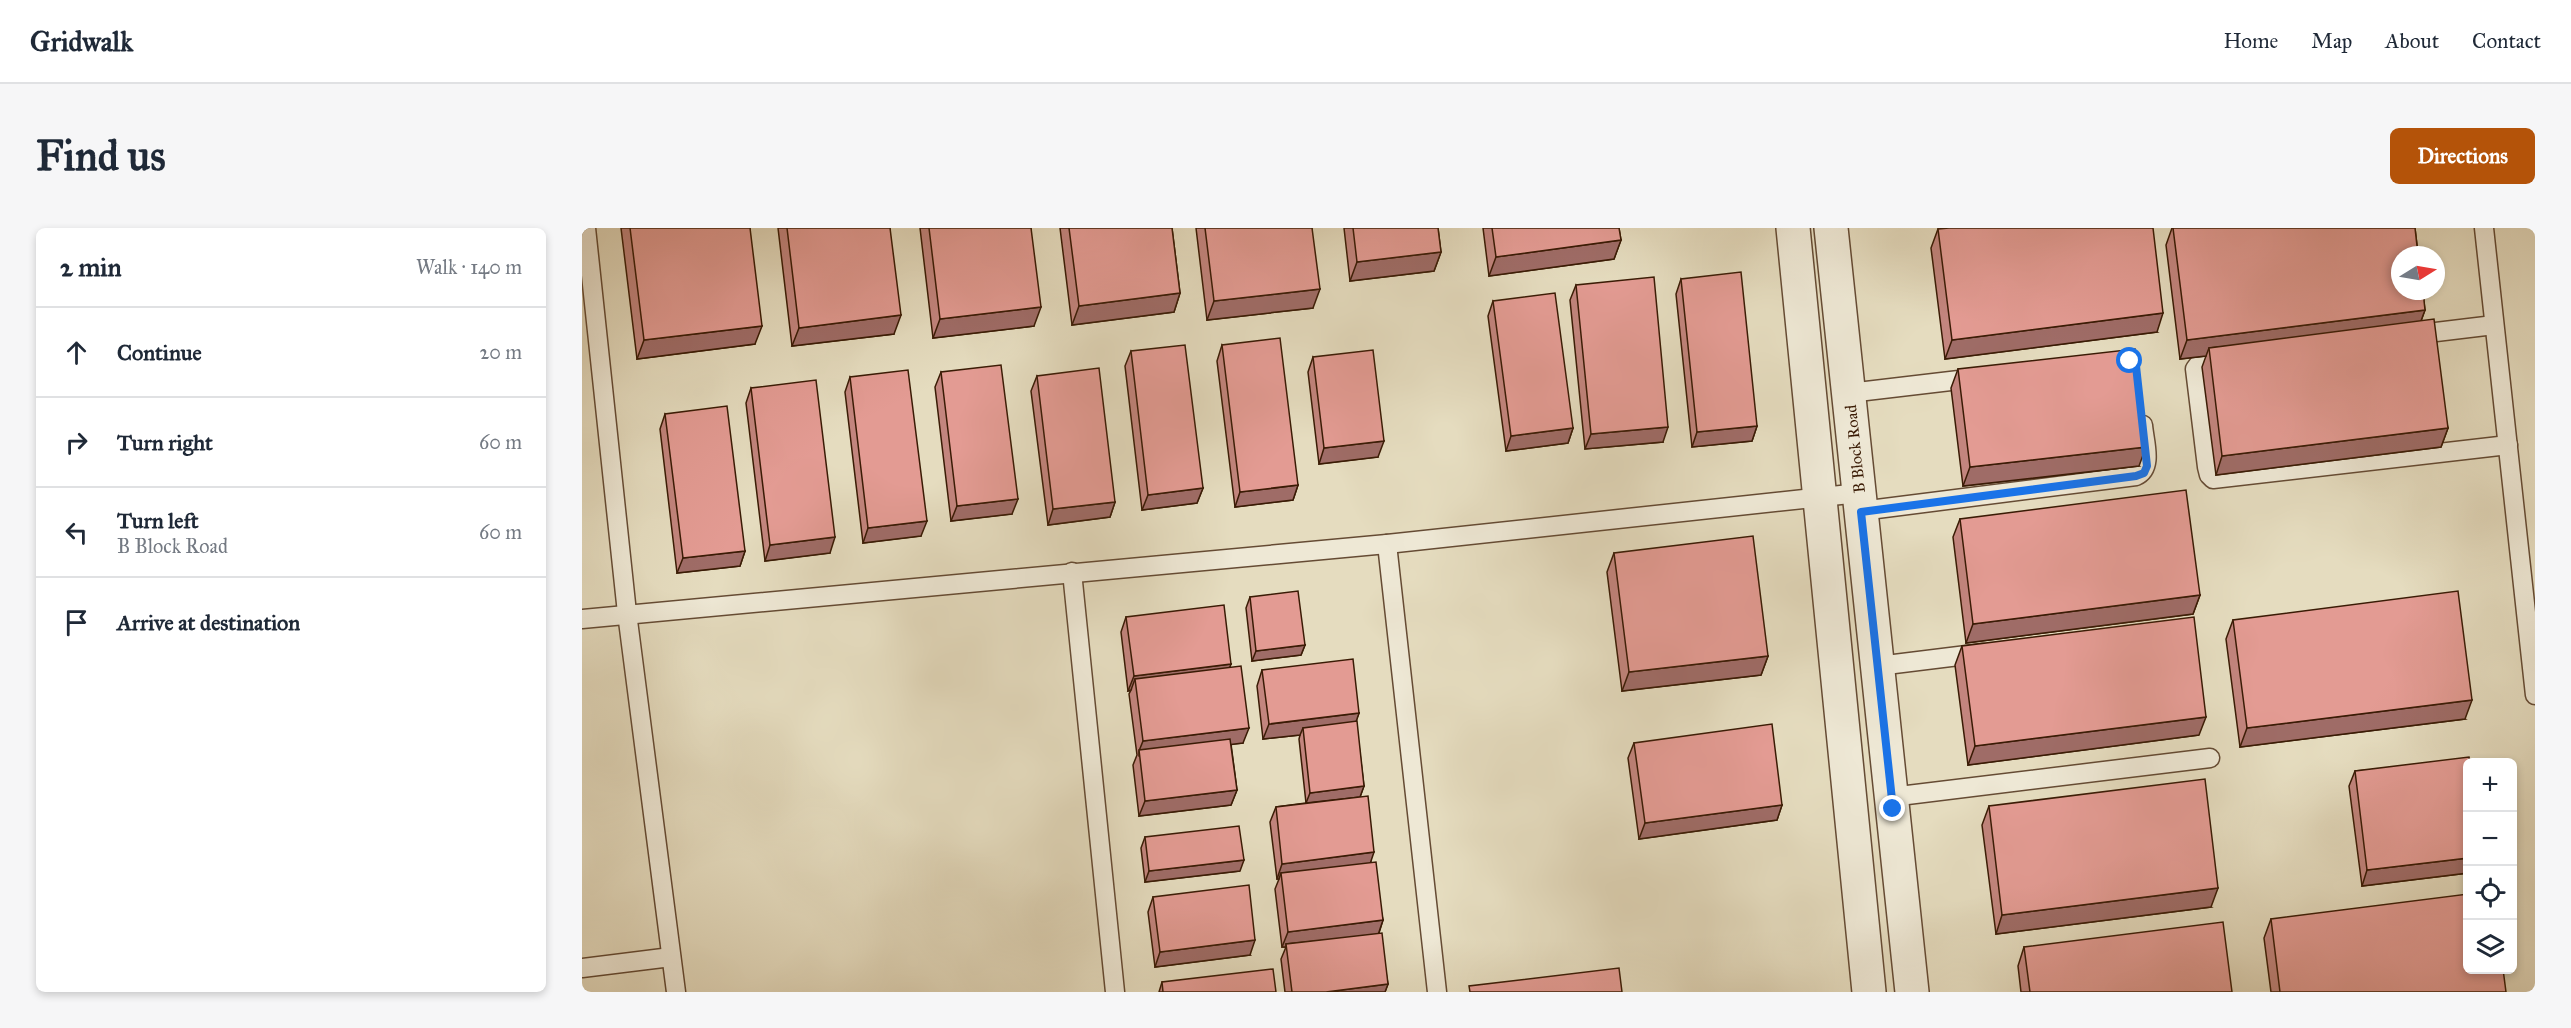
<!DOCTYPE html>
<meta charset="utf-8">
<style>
:root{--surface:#fff;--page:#f6f6f7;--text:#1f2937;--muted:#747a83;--line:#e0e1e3;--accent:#b45309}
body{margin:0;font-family:"IM FELL Great Primer",serif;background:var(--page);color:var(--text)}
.controls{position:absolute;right:18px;bottom:18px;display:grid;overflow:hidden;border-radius:9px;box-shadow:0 3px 9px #0003}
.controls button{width:54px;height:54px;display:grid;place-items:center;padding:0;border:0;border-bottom:2px solid var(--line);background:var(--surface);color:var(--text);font:30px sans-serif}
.compass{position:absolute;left:1809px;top:18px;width:54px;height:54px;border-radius:50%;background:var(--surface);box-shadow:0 3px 9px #0003;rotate:79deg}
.stop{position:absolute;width:18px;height:18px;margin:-14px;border:4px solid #1a73e8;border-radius:50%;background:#fff}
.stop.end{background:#1a73e8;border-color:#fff;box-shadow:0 2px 6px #0008}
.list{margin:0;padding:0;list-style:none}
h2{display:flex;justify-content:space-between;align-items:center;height:78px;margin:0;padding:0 24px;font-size:26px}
h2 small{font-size:20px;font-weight:400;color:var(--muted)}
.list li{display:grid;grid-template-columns:39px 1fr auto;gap:18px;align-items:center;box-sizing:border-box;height:90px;padding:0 24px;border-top:2px solid var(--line)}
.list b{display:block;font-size:22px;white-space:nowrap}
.list p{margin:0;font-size:20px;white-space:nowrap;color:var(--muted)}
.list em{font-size:20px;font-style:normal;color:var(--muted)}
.icon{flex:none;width:33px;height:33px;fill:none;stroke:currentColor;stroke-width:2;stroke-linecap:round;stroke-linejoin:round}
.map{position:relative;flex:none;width:1953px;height:764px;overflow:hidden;border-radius:9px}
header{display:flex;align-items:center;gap:36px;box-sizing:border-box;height:84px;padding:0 30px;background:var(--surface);border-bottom:2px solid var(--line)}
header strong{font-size:28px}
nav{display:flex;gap:33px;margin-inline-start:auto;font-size:21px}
.intro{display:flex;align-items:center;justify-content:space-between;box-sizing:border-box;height:144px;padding:0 36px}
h1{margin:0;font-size:42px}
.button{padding:15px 27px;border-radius:9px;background:var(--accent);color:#fff;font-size:21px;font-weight:700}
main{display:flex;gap:36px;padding:0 36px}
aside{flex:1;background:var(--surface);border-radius:9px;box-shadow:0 3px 9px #0003}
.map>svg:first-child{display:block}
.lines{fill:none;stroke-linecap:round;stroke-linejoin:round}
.service-casing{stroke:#654b34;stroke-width:21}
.tertiary-casing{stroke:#654b34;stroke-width:36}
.service{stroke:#eee8d5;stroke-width:18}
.tertiary{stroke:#eee8d5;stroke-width:33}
.wall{fill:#c3857e;stroke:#3a1b05;stroke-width:1.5}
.shaded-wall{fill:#9f6c67;stroke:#3a1b05;stroke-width:1.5}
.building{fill:#e39b93;stroke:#3a1b05;stroke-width:1.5}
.route{stroke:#1a73e8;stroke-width:8}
.labels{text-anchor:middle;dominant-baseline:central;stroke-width:5;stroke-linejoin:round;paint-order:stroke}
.street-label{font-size:16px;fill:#3a1b05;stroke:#eee8d5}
</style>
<header>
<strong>Gridwalk</strong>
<nav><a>Home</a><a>Map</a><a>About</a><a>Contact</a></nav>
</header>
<div class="intro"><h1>Find us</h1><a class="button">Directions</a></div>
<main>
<aside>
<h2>2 min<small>Walk · 140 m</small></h2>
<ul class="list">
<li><svg class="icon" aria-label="ahead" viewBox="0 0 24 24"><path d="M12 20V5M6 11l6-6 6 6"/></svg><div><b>Continue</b></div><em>20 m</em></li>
<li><svg class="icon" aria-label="right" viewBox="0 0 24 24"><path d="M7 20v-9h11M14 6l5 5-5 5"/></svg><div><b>Turn right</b></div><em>60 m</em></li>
<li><svg class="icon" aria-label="left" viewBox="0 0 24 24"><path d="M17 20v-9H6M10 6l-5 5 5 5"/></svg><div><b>Turn left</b><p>B Block Road</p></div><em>60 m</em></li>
<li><svg class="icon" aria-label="arrive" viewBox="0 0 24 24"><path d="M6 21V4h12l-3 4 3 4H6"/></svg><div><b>Arrive at destination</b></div></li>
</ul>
</aside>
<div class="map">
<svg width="1953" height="764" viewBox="0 0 1953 764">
<rect width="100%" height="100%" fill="#e5dcbf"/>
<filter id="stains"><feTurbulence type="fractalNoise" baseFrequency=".00333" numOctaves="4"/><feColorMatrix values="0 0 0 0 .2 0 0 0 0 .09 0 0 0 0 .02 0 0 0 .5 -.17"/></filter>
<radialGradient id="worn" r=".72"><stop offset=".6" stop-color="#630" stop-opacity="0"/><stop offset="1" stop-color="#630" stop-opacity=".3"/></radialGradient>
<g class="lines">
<g class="service-casing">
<g id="service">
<polyline points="4,0 45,385 94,764"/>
<polyline points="1902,0 1953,467"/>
<polyline points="1829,107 1912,97"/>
<polyline points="1644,130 1619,133 1613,141 1625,239 1627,247 1631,251 1926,217"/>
<polyline points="1267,165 1394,150"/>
<path d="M1279 283 1554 248C1572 240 1562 213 1561 197"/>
<polyline points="805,316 855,764"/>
<polyline points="490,344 533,764"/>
<polyline points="0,391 805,316 1277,265"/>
<polyline points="1296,438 1401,425"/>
<polyline points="1309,569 1628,530"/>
<polyline points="0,740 89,729"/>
</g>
</g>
<g class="tertiary-casing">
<g id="tertiary">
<polyline points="1211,0 1287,764"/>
<polyline points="1249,0 1330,764"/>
</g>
</g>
<use href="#service" class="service"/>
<use href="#tertiary" class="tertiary"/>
</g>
<g class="wall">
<polygon points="39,0 168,0 173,116 55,131"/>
<polygon points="196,0 308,0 312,106 210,118"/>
<polygon points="338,0 449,0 452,98 351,110"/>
<polygon points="478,0 590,0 598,65 592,84 490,97"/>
<polygon points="614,0 730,0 731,80 625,92"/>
<polygon points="762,0 856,0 859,24 852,43 768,53"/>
<polygon points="901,0 1037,0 1039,12 1032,31 907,48"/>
<polygon points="1590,0 1833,0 1843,82 1839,93 1866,200 1859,219 1634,247 1620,139 1624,128 1598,131 1584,17"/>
<polygon points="1356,1 1575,104 1363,131 1349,20"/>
<polygon points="1099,51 1175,198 1170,213 1110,219 1094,66"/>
<polygon points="994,57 1081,214 1003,221 988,72"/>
<polygon points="911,73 991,200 986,215 924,223 906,88"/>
<polygon points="640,117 716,257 711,272 653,279 635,133"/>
<polygon points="549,123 621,260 615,275 560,282 543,138"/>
<polygon points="731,129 796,229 737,236 726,144"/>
<polygon points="1376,141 1557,238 1381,258 1369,160"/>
<polygon points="359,144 430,286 369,293 353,159"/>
<polygon points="455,148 533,274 528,289 466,297 449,163"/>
<polygon points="268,149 339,308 281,315 263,164"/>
<polygon points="169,160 248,325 183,333 164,175"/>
<polygon points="83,186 163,323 158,338 95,345 78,201"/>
<polygon points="1378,291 1618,367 1611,386 1384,415 1371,309"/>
<polygon points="1032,325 1186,428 1179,447 1040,463 1025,344"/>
<polygon points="668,369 723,417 719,427 670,433 664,380"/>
<polygon points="544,389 649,436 647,440 661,515 649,516 655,562 649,577 557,588 551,537 555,527 547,466 549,462 546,463 539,404"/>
<polygon points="1651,392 1883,491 1658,519 1644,411"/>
<polygon points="1380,418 1617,507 1386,537 1373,437"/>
<polygon points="680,442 777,485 774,493 782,558 778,569 789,634 801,692 797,705 806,756 803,764 703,764 699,731 704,719 700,719 693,661 697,651 695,651 688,594 694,579 724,575 717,511 718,507 681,511 675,458"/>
<polygon points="1052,515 1200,577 1195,592 1057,611 1046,530"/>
<polygon points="1886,534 1886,645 1780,658 1767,558 1773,543"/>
<polygon points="1407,578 1629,679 1414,706 1400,597"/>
<polygon points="563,609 658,643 563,654 559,620"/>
<polygon points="571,669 668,727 573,739 566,684"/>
<polygon points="1689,691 1924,764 1689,764 1682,710"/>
<polygon points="1442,719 1650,764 1439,764 1436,738"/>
<polygon points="580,754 694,764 577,764"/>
</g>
<g class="shaded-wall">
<polygon points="1039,12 1032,31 907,48 914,29"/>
<polygon points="859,24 852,43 768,53 775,34"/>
<polygon points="738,61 731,80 625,92 632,73"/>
<polygon points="598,65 592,84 490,97 497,78"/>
<polygon points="459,79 452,98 351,110 358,91"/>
<polygon points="1843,82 1836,101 1627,120 1624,128 1598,131 1605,112"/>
<polygon points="1581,85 1575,104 1363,131 1370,112"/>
<polygon points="319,87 312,106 210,118 217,100"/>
<polygon points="180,98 173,116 55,131 62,112"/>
<polygon points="1175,198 1170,213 1110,219 1115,204"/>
<polygon points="1086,199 1081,214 1003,221 1009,206"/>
<polygon points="991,200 986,215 924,223 929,208"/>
<polygon points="1866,200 1859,219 1634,247 1640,228"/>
<polygon points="802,213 796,229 737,236 742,220"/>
<polygon points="1564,219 1557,238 1381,258 1388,239"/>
<polygon points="716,257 711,272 653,279 658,264"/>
<polygon points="621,260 615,275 560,282 566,267"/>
<polygon points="436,271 430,286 369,293 375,278"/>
<polygon points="533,274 528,289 466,297 471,281"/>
<polygon points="345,293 339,308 281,315 286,300"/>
<polygon points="253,309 248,325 183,333 188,317"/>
<polygon points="163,323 158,338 95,345 101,330"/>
<polygon points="1618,367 1611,386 1384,415 1391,396"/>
<polygon points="723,417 719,427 670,433 674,423"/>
<polygon points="1186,428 1179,447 1040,463 1047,444"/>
<polygon points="649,436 643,451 553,451 549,462 546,463 552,448"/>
<polygon points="1890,472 1883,491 1658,519 1665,500"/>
<polygon points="777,485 772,500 721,500 718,507 681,511 687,496"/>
<polygon points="1624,489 1617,507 1386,537 1393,518"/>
<polygon points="667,500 661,515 557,528 557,523 561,513"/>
<polygon points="782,558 778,569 724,575 728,565"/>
<polygon points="655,562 649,577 557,588 563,573"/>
<polygon points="1200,577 1195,592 1057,611 1063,595"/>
<polygon points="792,624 787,639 699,645 697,651 695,651 700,636"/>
<polygon points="1886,630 1886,645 1780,658 1785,642"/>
<polygon points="662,632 658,643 563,654 567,643"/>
<polygon points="1636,660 1629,679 1414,706 1420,687"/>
<polygon points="801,692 796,707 704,716 704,719 700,719 706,704"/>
<polygon points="673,712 668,727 573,739 578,724"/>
<polygon points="806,756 803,764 744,764"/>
</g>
<g class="building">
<polygon points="48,0 168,0 180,98 62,112"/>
<polygon points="205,0 308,0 319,87 217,100"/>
<polygon points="347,0 449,0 459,79 358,91"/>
<polygon points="487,0 590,0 598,65 497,78"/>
<polygon points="623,0 730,0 738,61 632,73"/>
<polygon points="771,0 856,0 859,24 775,34"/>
<polygon points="910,0 1037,0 1039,12 914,29"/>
<polygon points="1367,0 1571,0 1581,85 1370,112 1356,1"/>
<polygon points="1591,0 1833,0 1836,27 1818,27 1818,63 1841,63 1843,82 1605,112"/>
<polygon points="1159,44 1175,198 1115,204 1099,51"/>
<polygon points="1072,49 1086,199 1009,206 994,57"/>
<polygon points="973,65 991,200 929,208 911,73"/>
<polygon points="1852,91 1866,200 1640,228 1627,120"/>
<polygon points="698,110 716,257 658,264 640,117"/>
<polygon points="603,117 621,260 566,267 549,123"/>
<polygon points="1553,121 1564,219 1388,239 1376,141"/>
<polygon points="791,122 802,213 742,220 731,129"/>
<polygon points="419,137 436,271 375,278 359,144"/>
<polygon points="517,140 533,274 471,281 455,148"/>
<polygon points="326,142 345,293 286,300 268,149"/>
<polygon points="234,152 253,309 188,317 169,160"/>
<polygon points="145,178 163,323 101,330 83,186"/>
<polygon points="1604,262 1618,367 1391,396 1378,291"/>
<polygon points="1171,308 1186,428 1047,444 1032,325"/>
<polygon points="716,363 723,417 674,423 668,369"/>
<polygon points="1876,363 1890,472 1665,500 1651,392"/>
<polygon points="642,377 649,436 552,448 544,389"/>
<polygon points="1612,389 1624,489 1393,518 1380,418"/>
<polygon points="771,431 777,485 687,496 680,442"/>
<polygon points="659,438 667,500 561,513 553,451"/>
<polygon points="775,493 782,558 728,565 721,500"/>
<polygon points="1190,496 1200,577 1063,595 1052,515"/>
<polygon points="648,511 655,562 563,573 557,522"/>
<polygon points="1887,529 1888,534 1886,534 1886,630 1785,642 1773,543"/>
<polygon points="1623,551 1636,660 1420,687 1407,578"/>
<polygon points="786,568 792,624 700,636 694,579"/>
<polygon points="657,598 662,632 567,643 563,609"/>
<polygon points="794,634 801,692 706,704 699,645"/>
<polygon points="667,657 673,712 578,724 571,669"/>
<polygon points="1886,666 1886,741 1921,741 1924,764 1698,764 1689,691"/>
<polygon points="1641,694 1650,764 1448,764 1442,719"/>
<polygon points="800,705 806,756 744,764 710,764 704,716"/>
<polygon points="1037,740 1040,764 888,764 887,758"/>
<polygon points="691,741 694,764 581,764 580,754"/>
</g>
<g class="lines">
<polyline class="route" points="1311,581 1279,284 1554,248 1562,245 1565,238 1554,138 1548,133"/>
</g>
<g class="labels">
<g class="street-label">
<text transform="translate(1273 221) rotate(-96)">B Block Road</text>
</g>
</g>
<rect width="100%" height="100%" filter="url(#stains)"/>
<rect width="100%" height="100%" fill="url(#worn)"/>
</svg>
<div class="controls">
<button>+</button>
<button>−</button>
<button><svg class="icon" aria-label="locate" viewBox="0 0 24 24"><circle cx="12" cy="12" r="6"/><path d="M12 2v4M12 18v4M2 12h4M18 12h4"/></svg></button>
<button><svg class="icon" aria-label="layers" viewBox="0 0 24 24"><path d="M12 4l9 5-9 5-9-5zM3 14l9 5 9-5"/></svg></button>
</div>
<svg class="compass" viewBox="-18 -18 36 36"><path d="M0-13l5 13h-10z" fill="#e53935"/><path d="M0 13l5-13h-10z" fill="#747a83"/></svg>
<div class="stop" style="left:1548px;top:133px"></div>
<div class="stop end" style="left:1311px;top:581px"></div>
</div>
</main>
